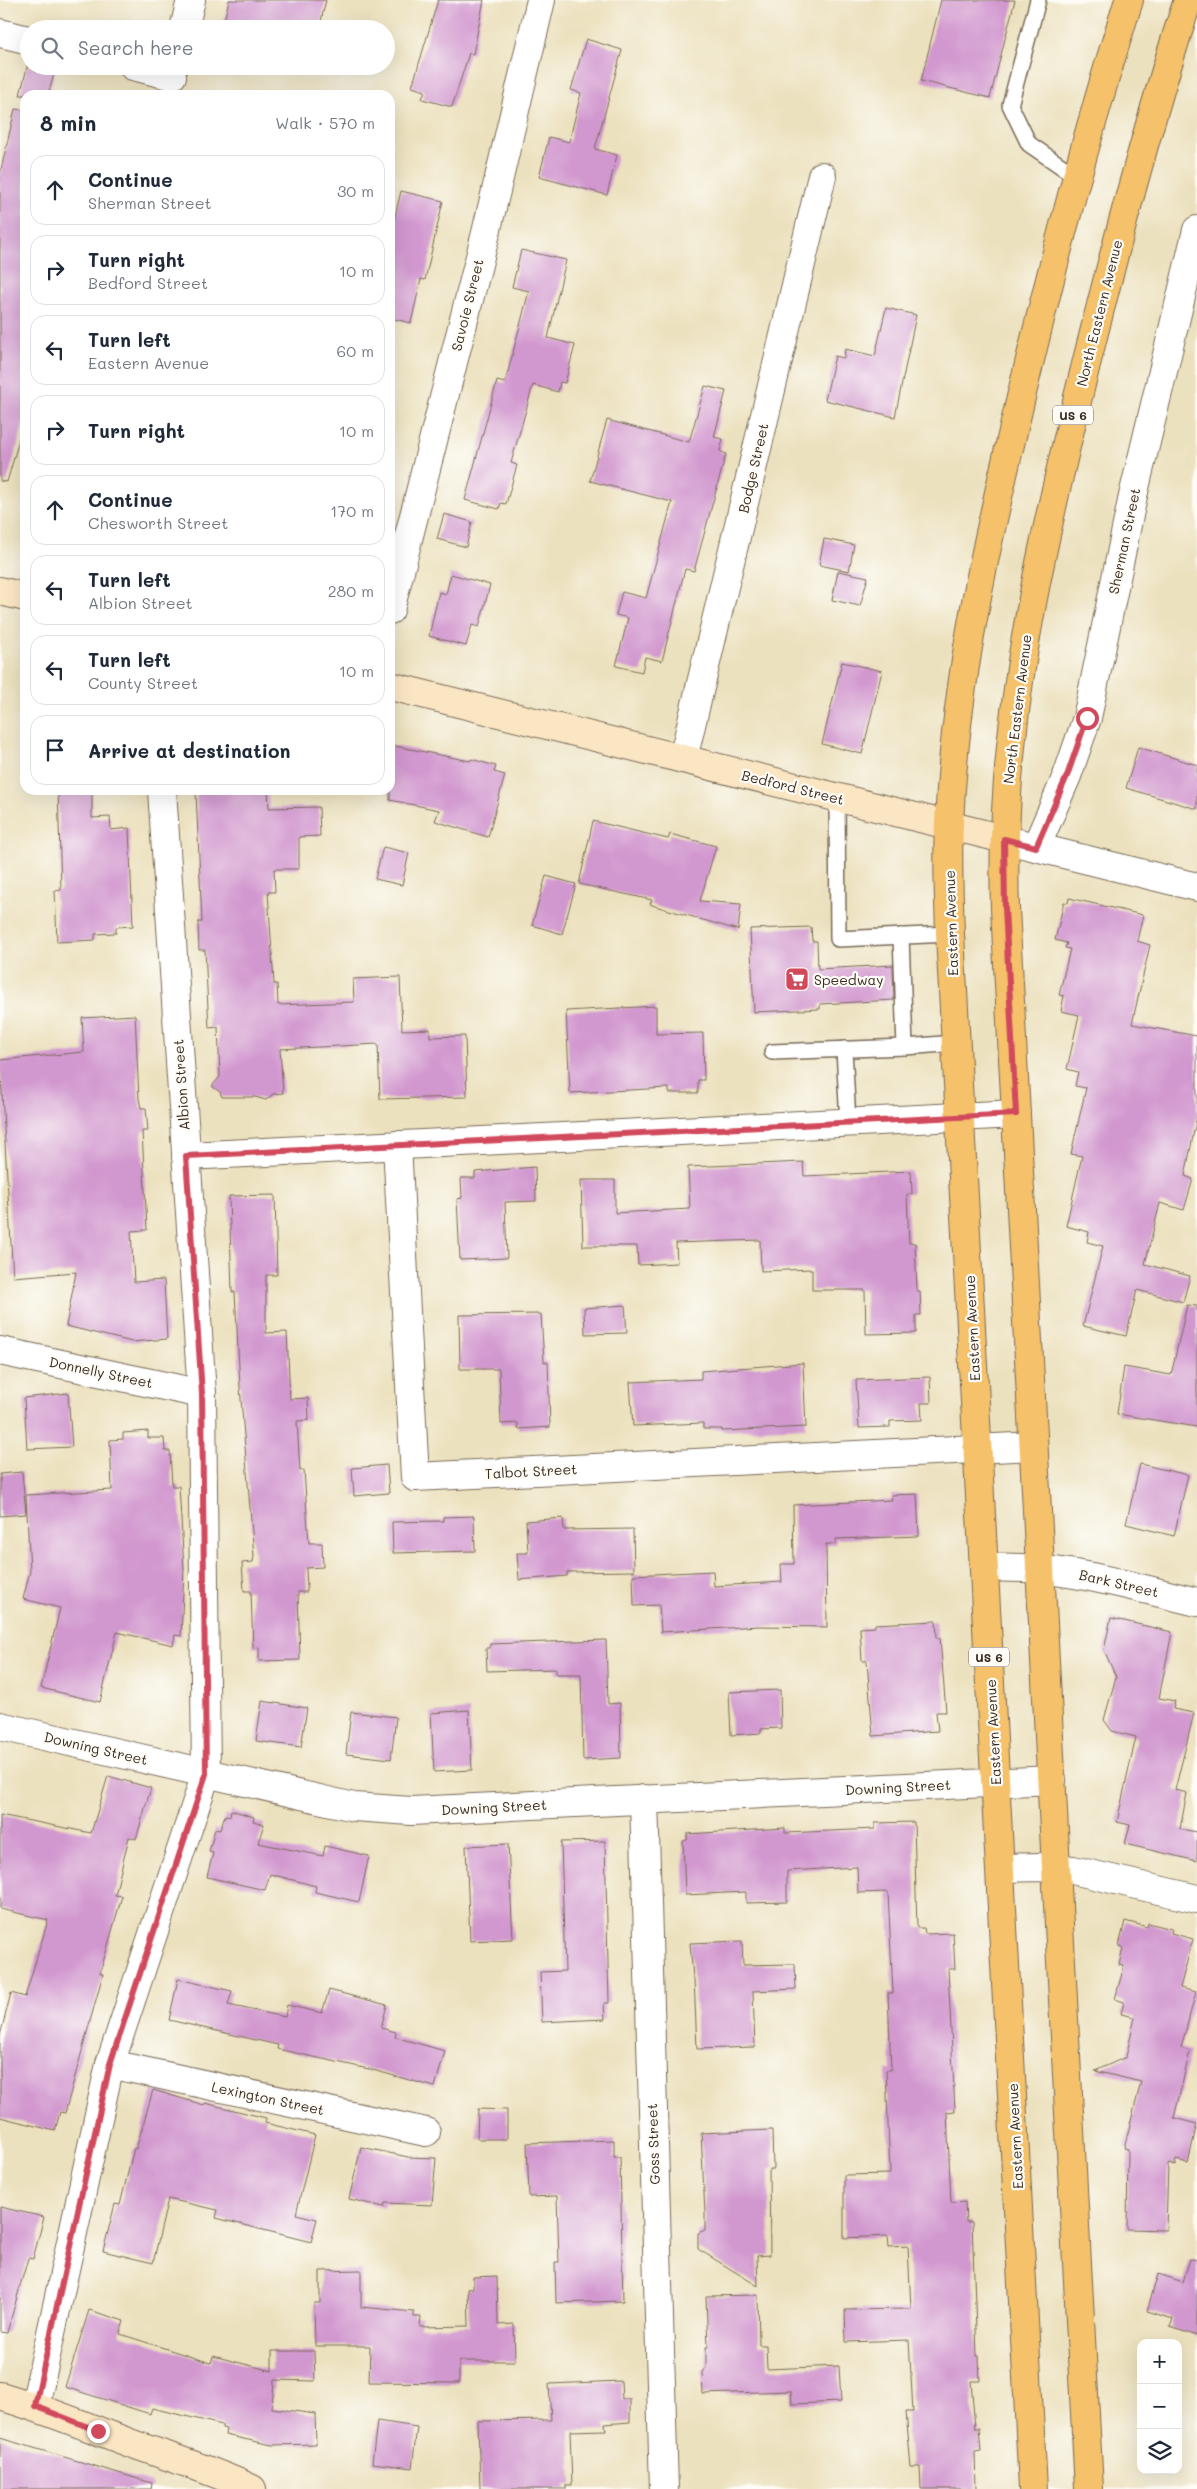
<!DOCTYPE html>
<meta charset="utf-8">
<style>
:root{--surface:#fff;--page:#f6f6f7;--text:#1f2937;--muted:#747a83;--line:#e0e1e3}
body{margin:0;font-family:Mali,sans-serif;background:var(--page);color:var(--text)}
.controls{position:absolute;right:15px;bottom:15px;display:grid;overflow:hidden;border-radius:10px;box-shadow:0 5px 20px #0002}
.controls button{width:45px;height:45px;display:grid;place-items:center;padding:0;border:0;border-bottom:1px solid var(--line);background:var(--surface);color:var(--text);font:25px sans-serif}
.stop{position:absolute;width:15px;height:15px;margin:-11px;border:4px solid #d1495b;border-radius:50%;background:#fff}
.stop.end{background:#d1495b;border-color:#fff;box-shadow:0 1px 5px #0008}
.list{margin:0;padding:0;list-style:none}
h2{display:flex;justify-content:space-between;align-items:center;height:65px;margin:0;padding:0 20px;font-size:21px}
h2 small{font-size:16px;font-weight:400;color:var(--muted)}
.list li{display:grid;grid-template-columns:32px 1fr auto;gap:15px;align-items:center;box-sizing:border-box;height:70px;margin:0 10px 10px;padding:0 10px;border:1px solid var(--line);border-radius:15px}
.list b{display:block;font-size:19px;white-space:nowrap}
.list p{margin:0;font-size:16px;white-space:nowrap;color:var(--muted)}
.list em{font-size:16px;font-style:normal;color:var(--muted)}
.icon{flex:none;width:28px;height:28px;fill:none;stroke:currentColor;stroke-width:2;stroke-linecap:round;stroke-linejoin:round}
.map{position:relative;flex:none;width:1197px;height:2489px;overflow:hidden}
.search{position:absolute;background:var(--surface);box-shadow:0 5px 20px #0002;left:20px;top:20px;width:375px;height:55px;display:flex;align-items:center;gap:12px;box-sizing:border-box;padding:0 18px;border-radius:28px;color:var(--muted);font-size:19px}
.panel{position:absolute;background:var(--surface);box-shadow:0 5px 20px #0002;left:20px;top:90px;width:375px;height:705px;border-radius:15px}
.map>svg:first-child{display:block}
.building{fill:#d197cf}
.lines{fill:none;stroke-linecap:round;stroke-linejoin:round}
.lane-casing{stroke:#796a56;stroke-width:18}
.street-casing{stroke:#796a56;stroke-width:30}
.secondary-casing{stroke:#796a56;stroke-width:30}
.primary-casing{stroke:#796a56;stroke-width:30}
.lane{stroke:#fff;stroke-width:15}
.street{stroke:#fff;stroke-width:28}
.secondary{stroke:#fbe6c4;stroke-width:28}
.primary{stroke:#f5c16b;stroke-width:28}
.route{stroke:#d1495b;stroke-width:6}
.labels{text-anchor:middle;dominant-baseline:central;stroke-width:4.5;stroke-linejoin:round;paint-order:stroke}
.shield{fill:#fdfcf7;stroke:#75695f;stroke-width:1}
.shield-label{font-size:12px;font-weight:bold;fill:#3b2a1e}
.street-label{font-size:14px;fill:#3b2a1e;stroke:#fdfcf7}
.poi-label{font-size:14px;fill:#3b2a1e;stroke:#fdfcf7;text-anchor:start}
</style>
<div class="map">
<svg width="1197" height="2489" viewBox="0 0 1197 2489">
<rect width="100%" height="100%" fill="#fdfcf7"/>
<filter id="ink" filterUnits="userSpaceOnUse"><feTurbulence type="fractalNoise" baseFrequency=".02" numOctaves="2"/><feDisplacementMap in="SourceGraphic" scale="10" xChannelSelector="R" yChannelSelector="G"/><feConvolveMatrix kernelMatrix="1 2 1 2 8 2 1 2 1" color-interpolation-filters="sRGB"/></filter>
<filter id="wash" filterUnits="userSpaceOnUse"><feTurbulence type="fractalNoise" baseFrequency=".0096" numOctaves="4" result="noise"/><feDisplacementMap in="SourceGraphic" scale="20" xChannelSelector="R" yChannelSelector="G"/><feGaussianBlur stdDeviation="1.12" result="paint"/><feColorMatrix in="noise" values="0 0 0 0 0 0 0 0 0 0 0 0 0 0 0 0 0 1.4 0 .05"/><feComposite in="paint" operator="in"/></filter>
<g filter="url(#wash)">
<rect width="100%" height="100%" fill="#ece1be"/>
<g id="blocks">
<g class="building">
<polygon points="229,0 326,0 319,29 222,29"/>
<polygon points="438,0 484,0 473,54 469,53 452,107 422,99 425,91 412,87"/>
<polygon points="941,0 1015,0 990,98 921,81"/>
<polygon points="586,39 622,50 595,149 617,155 607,195 539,177 549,137 569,142 581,93 571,90"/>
<polygon points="28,64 29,66 55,71 48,95 20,95"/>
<polygon points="15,109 25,110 25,419 7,482 0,481 0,174"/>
<polygon points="401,191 443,201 425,280 421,279 411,323 390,318 390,237"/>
<polygon points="521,250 566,260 548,338 575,345 565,383 560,382 558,392 533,385 511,463 517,465 506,504 501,503 499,509 465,500 497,381 505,383 529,291 512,287"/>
<polygon points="886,308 916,315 895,417 825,400 835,356 844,358 845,349 875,356"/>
<polygon points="705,386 726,391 714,437 723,439 720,451 726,454 694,571 685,569 662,661 645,657 642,672 616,666 628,618 616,615 622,592 646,598 672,502 590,481 607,420 689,442"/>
<polygon points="444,514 472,522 466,547 437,539"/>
<polygon points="824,539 854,545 849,571 819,565"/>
<polygon points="838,571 868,577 860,606 832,600"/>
<polygon points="451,574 490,585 479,627 472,625 466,646 429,636 439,592 446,594"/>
<polygon points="842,662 882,671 862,754 822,744"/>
<polygon points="390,745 470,761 471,759 496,766 494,772 505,775 488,837 435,821 439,810 390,800"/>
<polygon points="1138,747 1197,765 1197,809 1126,788"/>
<polygon points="58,790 92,790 92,818 110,817 111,830 129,828 133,926 116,927 116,933 95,934 95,940 57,942 55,891 61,890"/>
<polygon points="201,790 268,790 269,808 319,807 320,836 299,837 299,869 274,869 275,892 268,892 274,984 277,984 278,1005 354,1002 353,979 400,977 402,1030 430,1029 430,1037 465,1036 467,1097 380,1099 378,1044 280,1049 283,1093 273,1094 266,1100 255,1097 222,1097 220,1092 212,1086 220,1077 218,1027 209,1028 205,950 199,950 198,922 202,922 196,793 201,793"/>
<polygon points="593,821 668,839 670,834 716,846 700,901 741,904 738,930 655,906 650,904 652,900 579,884"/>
<polygon points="383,847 409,853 402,885 375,879"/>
<polygon points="546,876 576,884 562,934 532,925"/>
<polygon points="1069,898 1143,915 1137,941 1150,945 1132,1024 1197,1036 1197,1116 1185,1176 1193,1179 1184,1210 1160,1203 1145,1264 1190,1276 1183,1302 1137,1290 1126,1336 1083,1326 1103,1246 1087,1242 1089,1232 1066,1226 1082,1156 1071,1154 1086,1088 1075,1086 1078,1072 1067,1069 1079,1015 1061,1011 1064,996 1059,995 1070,949 1065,948 1067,943 1055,940 1064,902 1068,903"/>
<polygon points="811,927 812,941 817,941 818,969 893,965 894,1000 820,1004 820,1009 754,1012 750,929"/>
<polygon points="656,1006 656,1034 703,1033 704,1080 698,1080 698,1093 669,1093 669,1088 570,1093 566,1011"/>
<polygon points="135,1015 139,1099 141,1108 146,1108 148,1131 142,1131 147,1230 131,1231 134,1282 164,1280 167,1339 132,1342 66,1326 76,1272 13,1277 0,1060 84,1052 82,1018"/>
<polygon points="803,1162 804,1176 911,1171 912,1194 907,1194 909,1243 915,1243 917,1291 920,1291 921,1315 916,1315 916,1333 866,1334 865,1290 812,1290 812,1269 761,1271 760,1240 676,1243 677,1263 638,1265 637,1246 583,1246 581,1180 615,1180 615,1213 690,1209 688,1167"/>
<polygon points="535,1167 536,1201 505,1202 507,1258 460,1260 457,1199 462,1198 461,1178 475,1178 475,1172"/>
<polygon points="275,1195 277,1275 266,1275 266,1333 287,1332 290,1399 308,1398 309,1420 297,1421 300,1471 304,1470 309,1543 322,1543 323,1567 306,1568 307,1592 298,1592 300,1660 259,1661 259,1647 253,1648 251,1591 244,1591 242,1563 253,1562 254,1556 240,1387 235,1292 232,1292 229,1196"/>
<polygon points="625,1305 627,1333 585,1334 584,1308"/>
<polygon points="1187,1305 1197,1306 1197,1427 1117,1414 1124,1367 1171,1375"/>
<polygon points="541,1314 544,1362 548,1362 550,1427 518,1429 518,1423 501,1424 499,1369 460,1369 459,1315"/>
<polygon points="803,1363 806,1427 722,1431 722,1429 703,1429 703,1423 633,1426 630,1382 701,1379 701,1371"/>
<polygon points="930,1377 931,1403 921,1403 922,1420 890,1421 890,1427 859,1428 856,1380"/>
<polygon points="68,1393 72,1447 27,1449 24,1398"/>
<polygon points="148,1431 148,1438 164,1438 165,1451 170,1451 172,1486 179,1486 184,1569 181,1636 175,1635 173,1645 117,1632 100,1702 41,1688 60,1608 23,1599 30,1571 26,1495 112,1490 110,1440 123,1439 123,1433"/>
<polygon points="1140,1464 1188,1475 1174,1536 1126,1524"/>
<polygon points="387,1465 389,1493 354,1496 352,1468"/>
<polygon points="22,1472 26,1514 0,1516 0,1474"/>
<polygon points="917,1494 919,1536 836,1539 836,1544 826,1544 827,1627 759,1626 661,1632 659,1605 634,1606 633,1575 713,1571 714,1586 782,1582 781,1564 794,1564 793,1505 892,1500 891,1495"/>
<polygon points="474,1516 475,1551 393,1553 392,1522 443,1521 443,1517"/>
<polygon points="563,1518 564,1530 633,1529 634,1571 567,1572 567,1576 519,1580 517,1553 528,1553 526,1521"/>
<polygon points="1111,1618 1172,1632 1159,1698 1175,1701 1173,1709 1194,1713 1175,1790 1187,1793 1180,1829 1197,1832 1197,1861 1125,1844 1130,1825 1117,1822 1136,1737 1112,1731 1104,1720 1116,1677 1104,1650"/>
<polygon points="936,1621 937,1638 940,1638 946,1712 936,1712 938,1731 873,1736 867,1661 862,1661 860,1628 875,1627 875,1624"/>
<polygon points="606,1640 608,1704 620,1703 621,1758 583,1760 581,1674 556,1674 556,1669 487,1671 486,1648 490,1648 490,1644"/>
<polygon points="780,1690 781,1728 761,1729 761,1733 731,1735 729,1692"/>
<polygon points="262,1701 307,1708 301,1747 256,1741"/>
<polygon points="469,1710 472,1770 434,1772 431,1713"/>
<polygon points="351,1712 396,1717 391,1759 346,1754"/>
<polygon points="108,1776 151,1788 136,1839 129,1837 115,1895 122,1896 100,1973 103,1974 65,2113 60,2112 55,2131 0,2117 0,2036 11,1993 25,1997 48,1920 0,1909 0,1815 91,1833"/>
<polygon points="231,1810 254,1817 253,1821 264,1824 258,1843 323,1856 325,1846 369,1856 359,1902 315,1892 316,1886 270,1874 265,1890 207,1877 213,1853 209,1852 215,1829 220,1830 225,1815 230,1816"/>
<polygon points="914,1822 917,1928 924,1928 925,1934 953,1933 955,1969 948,1969 955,2111 947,2112 951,2203 965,2202 966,2222 972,2222 977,2356 979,2356 980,2381 971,2381 975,2428 979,2428 981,2451 975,2452 976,2489 921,2489 920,2467 911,2467 906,2412 913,2412 909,2340 846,2342 845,2310 911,2309 908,2246 889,2247 888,2236 844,2238 844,2175 890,2174 886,2070 891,2070 888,1993 893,1993 888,1892 858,1893 857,1867 787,1871 787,1902 746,1903 746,1892 685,1895 683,1841 687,1840 687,1834 785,1828 785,1833 875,1829 875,1823"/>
<polygon points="605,1841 609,2003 604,2003 605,2019 542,2022 540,1972 565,1971 561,1842"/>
<polygon points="508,1844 513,1939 470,1941 466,1846"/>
<polygon points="1125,1921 1147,1927 1148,1923 1172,1929 1171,1933 1193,1939 1180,1988 1196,1992 1181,2048 1190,2051 1174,2118 1197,2124 1188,2163 1176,2160 1175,2166 1168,2164 1166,2230 1127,2229 1128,2149 1124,2148 1141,2082 1095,2071 1126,2057 1135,2017 1121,2014 1124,2002 1115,1999 1124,1966 1119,1965 1123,1947 1119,1946"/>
<polygon points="742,1941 743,1965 795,1964 796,1989 753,1991 755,2047 697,2049 694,1978 693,1978 690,1943"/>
<polygon points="178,1979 232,1991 228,2005 285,2017 287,2005 322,2013 329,1990 387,2005 381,2028 396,2032 395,2037 445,2051 435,2087 369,2069 277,2049 278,2045 169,2020"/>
<polygon points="153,2090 204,2105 205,2103 266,2118 265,2123 315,2135 296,2214 317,2219 311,2242 216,2218 218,2210 168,2199 153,2263 103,2251 115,2204 120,2205 134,2148 136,2149"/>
<polygon points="478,2109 507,2110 507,2139 477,2139"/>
<polygon points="772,2130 773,2169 769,2169 770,2255 757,2256 758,2286 698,2249 698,2233 705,2230 705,2213 701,2133"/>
<polygon points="614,2140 614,2157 620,2157 623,2301 556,2303 555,2262 559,2262 557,2196 529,2197 527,2143"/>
<polygon points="361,2147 408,2157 436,2158 432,2205 385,2203 384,2207 349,2199"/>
<polygon points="0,2207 44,2217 33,2259 28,2258 7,2333 0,2332"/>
<polygon points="1190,2259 1197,2260 1197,2336 1170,2327 1173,2319 1147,2311 1158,2274 1183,2282"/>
<polygon points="361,2270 361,2307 414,2312 414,2317 421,2317 420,2327 469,2326 468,2289 473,2288 473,2277 497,2276 498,2325 514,2324 515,2361 459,2361 459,2383 369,2382 370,2346 315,2346 314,2303 320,2303 320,2271"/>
<polygon points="758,2295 759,2345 766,2345 767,2369 839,2366 841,2402 792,2404 791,2391 703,2394 702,2372 706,2367 706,2347 708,2347 706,2296"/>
<polygon points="89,2310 124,2321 120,2334 211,2363 213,2356 272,2371 272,2351 314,2351 315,2381 274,2380 272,2408 315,2414 316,2444 272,2445 225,2435 226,2429 222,2428 222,2425 152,2408 150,2414 65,2387"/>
<polygon points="621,2381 622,2399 630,2399 630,2422 605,2424 606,2430 570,2431 572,2485 566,2485 566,2489 480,2489 478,2421 551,2420 549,2384"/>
<polygon points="377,2421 417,2427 412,2468 372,2463"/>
<polygon points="0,2438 152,2483 151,2489 0,2489"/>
</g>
</g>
</g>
<g filter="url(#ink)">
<use href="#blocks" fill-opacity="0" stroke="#796a56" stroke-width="1"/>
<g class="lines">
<g class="lane-casing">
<g id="lane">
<polyline points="1038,0 1010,105 1029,144 1077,177"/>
<polyline points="837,798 838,939 950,934"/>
<polyline points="901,936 905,1047 956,1043"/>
<polyline points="844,1049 848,1122"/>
<polyline points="772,1052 905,1047"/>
</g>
</g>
<g class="street-casing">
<g id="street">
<polyline points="184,29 191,0"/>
<polyline points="0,33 29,40"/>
<polyline points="133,66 172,76"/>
<polyline points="390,610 486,233 541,0"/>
<polyline points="683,759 822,176"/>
<polyline points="1019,843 1197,887"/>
<polyline points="1036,847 1067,776 1087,718 1133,496 1197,230"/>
<polyline points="397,1145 415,1477 1033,1446"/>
<polyline points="186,1156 1016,1114"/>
<polyline points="0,1351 202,1394"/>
<path d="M984 1568C1059 1564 1125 1585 1197 1602"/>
<polyline points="0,1726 354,1807 411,1811 1052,1780"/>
<polyline points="644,1799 664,2489"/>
<polyline points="1001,1868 1041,1867 1073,1870 1197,1899"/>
<polyline points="110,2064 426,2132"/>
<polyline points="35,2406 110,2064 206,1774 202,1394 162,790"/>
</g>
</g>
<g class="secondary-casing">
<g id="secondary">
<polyline points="0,591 25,597"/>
<polyline points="390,686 1004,839"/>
<path d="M0 2396C45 2409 87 2427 130 2443 171 2458 213 2470 252 2489"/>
</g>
</g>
<g class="primary-casing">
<g id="primary">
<path d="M1033 2489 950 934C949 897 947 860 949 824 955 676 989 532 1023 389 1054 259 1088 128 1129 0"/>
<path d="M1089 2489 1005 908C999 736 1036 568 1077 401 1110 266 1145 132 1188 0"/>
</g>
</g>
<use href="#lane" class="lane"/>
<use href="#street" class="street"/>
<use href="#secondary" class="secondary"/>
<use href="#primary" class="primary"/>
</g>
</g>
<g class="lines" filter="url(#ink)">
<polyline class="route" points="98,2431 35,2406 110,2064 206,1774 202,1394 186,1156 1016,1114 1005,908 1004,839 1036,847 1067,776 1087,718"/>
</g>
<defs>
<g id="supermarket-square" transform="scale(1.25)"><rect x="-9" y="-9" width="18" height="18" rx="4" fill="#d1495b" stroke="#fdfcf7"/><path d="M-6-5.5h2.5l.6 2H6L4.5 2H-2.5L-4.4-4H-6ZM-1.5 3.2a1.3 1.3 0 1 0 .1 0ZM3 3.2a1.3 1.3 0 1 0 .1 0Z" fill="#fff"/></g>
</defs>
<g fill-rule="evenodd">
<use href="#supermarket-square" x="797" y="979"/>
</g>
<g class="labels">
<g class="shield">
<rect x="1053" y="405.5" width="40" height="19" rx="4"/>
<rect x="969" y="1647.5" width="40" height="19" rx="4"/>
</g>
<g class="shield-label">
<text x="1073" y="415">US 6</text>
<text x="989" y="1657">US 6</text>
</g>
<g class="street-label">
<text transform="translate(467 305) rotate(-76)">Savoie Street</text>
<text transform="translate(1099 313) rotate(-76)">North Eastern Avenue</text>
<text transform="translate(753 468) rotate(-77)">Bodge Street</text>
<text transform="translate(1124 541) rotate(-78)">Sherman Street</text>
<text transform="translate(1017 709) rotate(-83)">North Eastern Avenue</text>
<text transform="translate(793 787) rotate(14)">Bedford Street</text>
<text transform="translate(951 923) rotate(-92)">Eastern Avenue</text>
<text transform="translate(181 1085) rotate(-94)">Albion Street</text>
<text transform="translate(972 1328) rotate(-93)">Eastern Avenue</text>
<text transform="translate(101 1372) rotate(12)">Donnelly Street</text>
<text transform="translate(531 1471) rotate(-3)">Talbot Street</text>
<text transform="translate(1119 1583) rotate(13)">Bark Street</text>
<text transform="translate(993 1732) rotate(-93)">Eastern Avenue</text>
<text transform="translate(96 1748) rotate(13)">Downing Street</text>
<text transform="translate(898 1787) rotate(-3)">Downing Street</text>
<text transform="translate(494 1807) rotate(-3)">Downing Street</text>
<text transform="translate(268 2098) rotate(12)">Lexington Street</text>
<text transform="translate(1015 2136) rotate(-93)">Eastern Avenue</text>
<text transform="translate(653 2144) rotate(-92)">Goss Street</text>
</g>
<g class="poi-label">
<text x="814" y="979">Speedway</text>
</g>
</g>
</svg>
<div class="controls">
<button>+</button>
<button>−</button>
<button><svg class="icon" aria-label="layers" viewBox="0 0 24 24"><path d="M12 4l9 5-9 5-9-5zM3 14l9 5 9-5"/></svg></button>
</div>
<div class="stop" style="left:1087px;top:718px"></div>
<div class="stop end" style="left:98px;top:2431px"></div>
<div class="search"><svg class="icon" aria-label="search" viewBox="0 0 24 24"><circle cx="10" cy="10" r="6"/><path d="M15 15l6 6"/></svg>Search here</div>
<section class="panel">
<h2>8 min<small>Walk · 570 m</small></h2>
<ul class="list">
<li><svg class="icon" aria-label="ahead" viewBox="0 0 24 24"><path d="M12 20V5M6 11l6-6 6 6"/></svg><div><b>Continue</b><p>Sherman Street</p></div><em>30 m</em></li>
<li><svg class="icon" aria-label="right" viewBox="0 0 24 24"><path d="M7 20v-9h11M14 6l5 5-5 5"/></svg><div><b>Turn right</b><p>Bedford Street</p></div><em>10 m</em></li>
<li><svg class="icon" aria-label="left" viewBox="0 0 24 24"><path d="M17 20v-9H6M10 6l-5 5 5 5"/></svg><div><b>Turn left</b><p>Eastern Avenue</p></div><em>60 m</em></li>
<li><svg class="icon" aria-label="right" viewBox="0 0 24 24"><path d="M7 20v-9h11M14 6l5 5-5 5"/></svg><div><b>Turn right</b></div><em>10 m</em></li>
<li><svg class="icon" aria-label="ahead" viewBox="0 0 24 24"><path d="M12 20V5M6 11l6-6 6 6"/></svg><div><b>Continue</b><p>Chesworth Street</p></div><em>170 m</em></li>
<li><svg class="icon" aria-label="left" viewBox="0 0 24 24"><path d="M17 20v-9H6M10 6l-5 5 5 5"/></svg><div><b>Turn left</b><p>Albion Street</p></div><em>280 m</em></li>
<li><svg class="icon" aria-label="left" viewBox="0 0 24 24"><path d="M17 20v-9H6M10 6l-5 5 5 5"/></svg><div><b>Turn left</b><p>County Street</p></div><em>10 m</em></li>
<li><svg class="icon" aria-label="arrive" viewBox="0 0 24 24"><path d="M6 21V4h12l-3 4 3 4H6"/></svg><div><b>Arrive at destination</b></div></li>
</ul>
</section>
</div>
